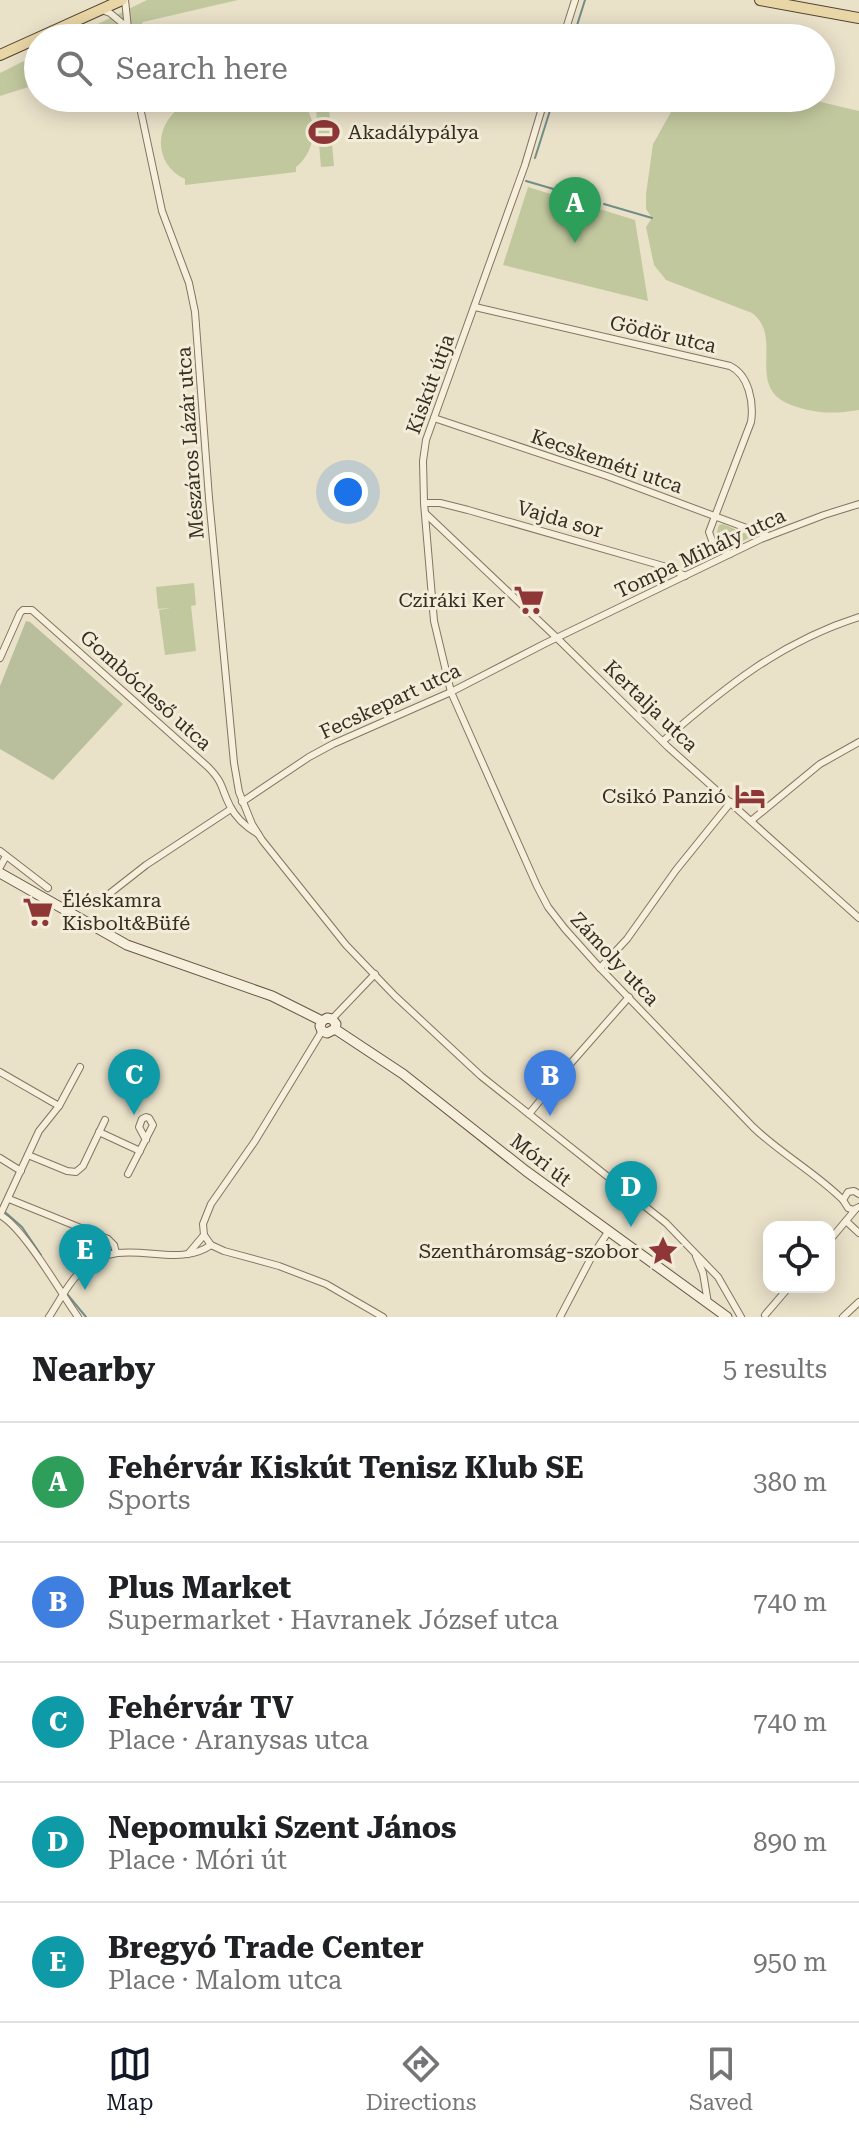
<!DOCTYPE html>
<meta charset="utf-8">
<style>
:root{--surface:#fff;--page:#f6f6f6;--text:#202124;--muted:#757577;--line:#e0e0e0;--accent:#111827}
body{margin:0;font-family:"Roboto Serif",serif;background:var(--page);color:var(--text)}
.controls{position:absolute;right:24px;bottom:24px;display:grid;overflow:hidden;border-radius:16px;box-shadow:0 4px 20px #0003}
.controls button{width:72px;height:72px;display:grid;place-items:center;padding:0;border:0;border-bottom:2px solid var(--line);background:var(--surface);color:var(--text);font:40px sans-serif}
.you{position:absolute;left:348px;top:492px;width:28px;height:28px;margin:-20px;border:6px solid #fff;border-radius:50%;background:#1a73e8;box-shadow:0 0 0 12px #1a73e833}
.badge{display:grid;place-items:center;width:52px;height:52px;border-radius:50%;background:var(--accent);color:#fff;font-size:26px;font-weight:700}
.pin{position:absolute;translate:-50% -66px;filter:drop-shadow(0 2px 4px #0008)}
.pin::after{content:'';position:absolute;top:42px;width:28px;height:24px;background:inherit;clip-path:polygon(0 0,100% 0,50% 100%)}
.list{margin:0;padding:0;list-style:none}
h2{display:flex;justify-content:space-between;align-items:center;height:104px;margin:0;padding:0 32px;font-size:34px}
h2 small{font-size:26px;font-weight:400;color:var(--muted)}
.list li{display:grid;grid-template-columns:52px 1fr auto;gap:24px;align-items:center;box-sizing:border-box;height:120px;padding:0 32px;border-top:2px solid var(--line)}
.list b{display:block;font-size:30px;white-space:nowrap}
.list p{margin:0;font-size:26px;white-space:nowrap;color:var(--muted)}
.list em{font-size:26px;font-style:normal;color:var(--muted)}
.icon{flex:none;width:44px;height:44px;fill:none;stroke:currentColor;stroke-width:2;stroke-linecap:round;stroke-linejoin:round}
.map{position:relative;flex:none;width:859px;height:1317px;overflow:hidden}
.search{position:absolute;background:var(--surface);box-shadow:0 4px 20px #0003;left:24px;right:24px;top:24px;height:88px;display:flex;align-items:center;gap:20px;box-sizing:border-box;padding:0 28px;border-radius:44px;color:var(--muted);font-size:30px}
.sheet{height:704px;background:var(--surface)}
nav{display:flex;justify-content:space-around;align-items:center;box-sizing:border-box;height:112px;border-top:2px solid var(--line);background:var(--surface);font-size:22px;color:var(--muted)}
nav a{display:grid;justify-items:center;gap:4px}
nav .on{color:var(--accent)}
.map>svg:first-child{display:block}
.green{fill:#c2c89e}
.cemetery{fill:#b9be9c}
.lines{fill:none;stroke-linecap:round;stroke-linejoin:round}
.stream{stroke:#718d87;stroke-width:2}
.minor-casing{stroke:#857460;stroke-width:8}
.secondary-casing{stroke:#675643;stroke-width:11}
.primary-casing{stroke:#534333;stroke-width:12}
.minor{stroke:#f6efdc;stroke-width:6}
.secondary{stroke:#f6efdc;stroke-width:9}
.primary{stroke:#e9d6a6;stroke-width:10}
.labels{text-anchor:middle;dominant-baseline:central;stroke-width:6;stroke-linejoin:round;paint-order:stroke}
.poi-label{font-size:20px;fill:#372d22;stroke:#f2ecd8;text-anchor:end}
.street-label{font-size:20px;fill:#372d22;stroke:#f2ecd8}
</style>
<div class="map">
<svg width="859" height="1317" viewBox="0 0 859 1317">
<rect width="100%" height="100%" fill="#eae1c9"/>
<g class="green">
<polygon points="147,0 238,0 143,22 134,38 69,38"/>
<polygon points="38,54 38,84 0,96 0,73"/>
<polygon points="162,98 236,98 163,106"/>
<path d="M249 98C261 98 277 95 289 98 321 105 319 150 296 167V172L185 185V179C156 166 153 130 177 110L176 106Z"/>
<polygon points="315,98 328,98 334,166 321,167"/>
<path d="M684 98H804L859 111V410C833 414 816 414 791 405 744 387 785 338 752 313L666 280 654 265 646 227 652 218 646 209V194L653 144 671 112Z"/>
<polygon points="528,187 635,220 648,301 503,265"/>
<polygon points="723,524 749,535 750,537 734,546 724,544 716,535 719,525"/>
<polygon points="194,583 196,605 191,606 196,651 165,655 159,610 170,608 158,609 156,587"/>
</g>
<polygon class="cemetery" points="26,621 30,622 123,704 53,780 0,749 0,686"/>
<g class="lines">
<g class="stream">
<polyline points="573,38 585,0"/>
<polyline points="535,158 554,98"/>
<polyline points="526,181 588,199"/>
<polyline points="604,204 652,218"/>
<polyline points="6,1213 22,1227 41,1255"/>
<polyline points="67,1294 86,1317"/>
</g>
<g class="minor-casing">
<g id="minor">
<polyline points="125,0 129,38"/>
<polyline points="102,10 110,13 128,28"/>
<polyline points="563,38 575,0"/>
<polyline points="138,98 162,211 189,283 195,312 209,498 234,763 239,792 252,824 262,840 346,945 395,996 481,1076 666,1223 718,1277 741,1317"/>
<path d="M545 98 525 165 426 440 423 461 424 503 434 621 451 692 537 886 548 907 565 929 600 968 753 1127C781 1154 816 1173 843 1200"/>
<path d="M475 307 730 366C749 375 754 403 751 422L709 532 713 543 730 554"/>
<polyline points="434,418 607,476 768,536"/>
<polyline points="424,503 440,503 468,510 670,568 685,576"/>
<polyline points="426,514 557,638 668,747 859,918"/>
<path d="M0 658 20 613 23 610H32L208 767C224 783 221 789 230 806 236 818 246 827 258 834"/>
<path d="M663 741C724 688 780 642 859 617"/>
<polyline points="242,802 309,757 333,744 451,692 546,643 761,539 824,515 859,504"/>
<polyline points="752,820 820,764 859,742"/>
<polyline points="0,851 48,888"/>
<polyline points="0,867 6,856"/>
<polyline points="95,905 146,865 231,809"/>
<polyline points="600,968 627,939 676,870 731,802"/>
<polyline points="332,1019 375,974"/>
<polyline points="322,1031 255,1141 211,1204 203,1224 204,1235 211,1245 224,1251 279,1266 326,1284 383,1317"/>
<polyline points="0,1072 59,1106"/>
<polyline points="529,1114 571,1063 629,997"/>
<polyline points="99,1132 140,1151"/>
<polyline points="28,1155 67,1171 76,1172 83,1166 105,1120"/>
<polyline points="0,1158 21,1171"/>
<path d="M128 1174C136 1158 145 1141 153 1125L149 1118 146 1117 142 1119 139 1127 146 1140"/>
<polyline points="859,1194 854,1191 848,1192 843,1200 848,1208 853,1210 859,1207"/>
<polyline points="9,1199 108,1239 114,1245 116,1253"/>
<polyline points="846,1221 859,1233"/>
<polyline points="829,1241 855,1210"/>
<polyline points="188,1254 204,1235"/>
<polyline points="696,1256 703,1273 708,1303"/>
<polyline points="765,1315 789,1287"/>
<path d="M49 1317C60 1300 70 1280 85 1267 123 1234 175 1271 211 1245"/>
<path d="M78 1317C60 1292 24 1228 0 1215L39 1131 59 1106 80 1067"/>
<polyline points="560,1317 591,1258 608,1232"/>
<polyline points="843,1317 859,1302"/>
</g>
</g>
<g class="secondary-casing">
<g id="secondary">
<polyline points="0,873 127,945 272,996 322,1021"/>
<polyline points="322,1021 320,1026 322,1031 327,1033 335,1029"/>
<polyline points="322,1021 327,1018 332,1019 336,1024 335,1029"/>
<polyline points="335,1029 403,1074 526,1171 727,1317"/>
</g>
</g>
<g class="primary-casing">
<g id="primary">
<polyline points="760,0 859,18"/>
<polyline points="0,55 122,0"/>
</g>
</g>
<use href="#minor" class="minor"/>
<use href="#secondary" class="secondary"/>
<use href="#primary" class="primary"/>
</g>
<defs>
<g id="stadium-bare" transform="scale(2.4)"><path d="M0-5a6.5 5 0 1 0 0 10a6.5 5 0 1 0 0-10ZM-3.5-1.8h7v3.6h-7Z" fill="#8e3736" stroke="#f2ecd8" stroke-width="2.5" paint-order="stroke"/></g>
<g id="supermarket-bare" transform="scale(2.4)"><path d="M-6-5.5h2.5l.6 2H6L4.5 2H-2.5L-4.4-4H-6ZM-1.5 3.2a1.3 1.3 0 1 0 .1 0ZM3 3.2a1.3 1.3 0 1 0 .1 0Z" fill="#8e3736" stroke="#f2ecd8" stroke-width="2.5" paint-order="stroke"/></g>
<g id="hotel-bare" transform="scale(2.4)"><path d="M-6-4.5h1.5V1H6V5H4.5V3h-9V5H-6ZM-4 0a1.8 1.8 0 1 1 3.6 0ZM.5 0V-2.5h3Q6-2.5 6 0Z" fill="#8e3736" stroke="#f2ecd8" stroke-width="2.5" paint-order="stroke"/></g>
<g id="sight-bare" transform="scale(2.4)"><path d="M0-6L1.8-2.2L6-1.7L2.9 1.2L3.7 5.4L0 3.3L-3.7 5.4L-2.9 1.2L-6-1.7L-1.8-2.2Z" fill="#8e3736" stroke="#f2ecd8" stroke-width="2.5" paint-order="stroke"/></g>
</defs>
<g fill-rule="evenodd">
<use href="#stadium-bare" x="324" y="132"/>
<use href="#supermarket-bare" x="529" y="600"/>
<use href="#hotel-bare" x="750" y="796"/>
<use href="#supermarket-bare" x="38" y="912"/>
<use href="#sight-bare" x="663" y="1251"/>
</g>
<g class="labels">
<g class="poi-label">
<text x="348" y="132" text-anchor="start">Akadálypálya</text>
<text x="505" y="600">Cziráki Ker</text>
<text x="726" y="796">Csikó Panzió</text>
<text x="62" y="900" text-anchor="start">Éléskamra<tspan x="62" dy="23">Kisbolt&amp;Büfé</tspan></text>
<text x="639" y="1251">Szentháromság-szobor</text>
</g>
<g class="street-label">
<text transform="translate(663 334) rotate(13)">Gödör utca</text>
<text transform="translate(430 384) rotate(-70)">Kiskút útja</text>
<text transform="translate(190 443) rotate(-94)">Mészáros Lázár utca</text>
<text transform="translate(607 461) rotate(19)">Kecskeméti utca</text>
<text transform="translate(560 519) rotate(16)">Vajda sor</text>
<text transform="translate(700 553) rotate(-25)">Tompa Mihály utca</text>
<text transform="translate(146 690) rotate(42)">Gombócleső utca</text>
<text transform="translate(390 701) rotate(-25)">Fecskepart utca</text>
<text transform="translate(651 706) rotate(44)">Kertalja utca</text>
<text transform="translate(615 959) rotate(47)">Zámoly utca</text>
<text transform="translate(541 1160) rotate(38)">Móri út</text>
</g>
</g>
</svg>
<div class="controls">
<button><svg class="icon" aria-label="locate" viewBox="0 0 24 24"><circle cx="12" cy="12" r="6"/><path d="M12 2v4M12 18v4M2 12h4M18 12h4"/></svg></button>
</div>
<div class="you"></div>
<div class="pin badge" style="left:575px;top:243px;background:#2e9e5b">A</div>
<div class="pin badge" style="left:550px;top:1116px;background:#3f7fe0">B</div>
<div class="pin badge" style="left:134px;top:1115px;background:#0f9aa8">C</div>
<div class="pin badge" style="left:631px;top:1227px;background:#0f9aa8">D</div>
<div class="pin badge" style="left:85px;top:1290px;background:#0f9aa8">E</div>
<div class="search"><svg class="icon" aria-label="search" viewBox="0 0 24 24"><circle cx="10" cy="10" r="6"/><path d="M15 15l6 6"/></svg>Search here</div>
</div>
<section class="sheet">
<h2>Nearby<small>5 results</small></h2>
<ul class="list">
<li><span class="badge" style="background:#2e9e5b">A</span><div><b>Fehérvár Kiskút Tenisz Klub SE</b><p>Sports</p></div><em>380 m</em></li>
<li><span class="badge" style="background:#3f7fe0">B</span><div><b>Plus Market</b><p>Supermarket · Havranek József utca</p></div><em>740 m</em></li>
<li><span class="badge" style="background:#0f9aa8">C</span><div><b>Fehérvár TV</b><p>Place · Aranysas utca</p></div><em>740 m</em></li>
<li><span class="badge" style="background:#0f9aa8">D</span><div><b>Nepomuki Szent János</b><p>Place · Móri út</p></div><em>890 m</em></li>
<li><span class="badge" style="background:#0f9aa8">E</span><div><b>Bregyó Trade Center</b><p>Place · Malom utca</p></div><em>950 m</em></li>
</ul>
</section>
<nav>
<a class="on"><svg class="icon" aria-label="map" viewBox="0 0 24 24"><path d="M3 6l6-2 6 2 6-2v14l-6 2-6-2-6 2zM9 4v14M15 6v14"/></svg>Map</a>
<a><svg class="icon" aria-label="directions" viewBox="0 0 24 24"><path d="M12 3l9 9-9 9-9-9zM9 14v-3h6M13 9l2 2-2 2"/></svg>Directions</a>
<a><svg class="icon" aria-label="saved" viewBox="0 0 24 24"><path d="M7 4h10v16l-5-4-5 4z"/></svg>Saved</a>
</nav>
